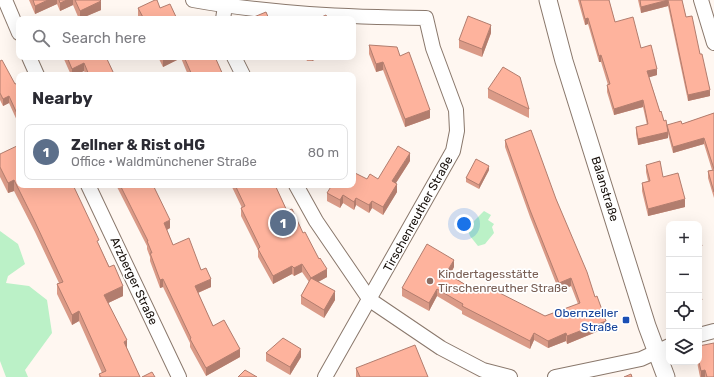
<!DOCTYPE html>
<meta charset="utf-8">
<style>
:root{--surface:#fff;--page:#f7f7f7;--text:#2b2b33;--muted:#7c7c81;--line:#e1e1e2;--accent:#ea580c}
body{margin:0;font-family:Rubik,sans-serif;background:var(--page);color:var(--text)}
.controls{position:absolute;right:12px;bottom:12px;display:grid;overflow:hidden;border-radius:8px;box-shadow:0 4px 16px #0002}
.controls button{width:36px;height:36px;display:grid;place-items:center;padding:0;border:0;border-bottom:1px solid var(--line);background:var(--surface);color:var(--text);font:20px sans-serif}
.you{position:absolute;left:464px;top:224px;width:14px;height:14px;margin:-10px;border:3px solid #fff;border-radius:50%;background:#1a73e8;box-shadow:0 0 0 6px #1a73e833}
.badge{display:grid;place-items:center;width:26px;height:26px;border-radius:50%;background:var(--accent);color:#fff;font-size:13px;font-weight:700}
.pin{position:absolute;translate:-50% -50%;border:2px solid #fff;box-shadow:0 1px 4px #0006}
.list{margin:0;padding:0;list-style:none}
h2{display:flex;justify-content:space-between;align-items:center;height:52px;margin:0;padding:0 16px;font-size:17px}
h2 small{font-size:13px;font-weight:400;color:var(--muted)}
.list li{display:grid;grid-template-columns:26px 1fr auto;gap:12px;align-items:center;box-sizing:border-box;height:56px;margin:0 8px 8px;padding:0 8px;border:1px solid var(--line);border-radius:8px}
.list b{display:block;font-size:15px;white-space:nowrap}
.list p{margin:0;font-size:13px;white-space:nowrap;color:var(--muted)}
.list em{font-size:13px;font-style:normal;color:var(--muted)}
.icon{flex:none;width:22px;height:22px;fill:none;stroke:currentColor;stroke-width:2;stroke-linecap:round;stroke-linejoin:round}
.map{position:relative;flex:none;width:714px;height:377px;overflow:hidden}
.search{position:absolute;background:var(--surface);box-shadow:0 4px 16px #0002;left:16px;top:16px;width:340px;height:44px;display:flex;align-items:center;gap:10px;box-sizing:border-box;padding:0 14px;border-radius:8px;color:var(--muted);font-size:15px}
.panel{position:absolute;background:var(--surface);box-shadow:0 4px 16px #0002;left:16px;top:72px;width:340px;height:116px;border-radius:8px}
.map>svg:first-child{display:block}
.green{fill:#bbf1c7}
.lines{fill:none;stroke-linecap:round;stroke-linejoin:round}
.minor-casing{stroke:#8a786c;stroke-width:16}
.tertiary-casing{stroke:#8a786c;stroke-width:19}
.minor{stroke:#fff;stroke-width:14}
.tertiary{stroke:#fff;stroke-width:17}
.wall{fill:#da9a87}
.shaded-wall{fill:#b27d6e}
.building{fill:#feb39d;stroke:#b27d6e}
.education-dot{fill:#8d6e63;stroke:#fff;stroke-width:1.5}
.transit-dot{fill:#1a4fb4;stroke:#fff;stroke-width:1.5}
.labels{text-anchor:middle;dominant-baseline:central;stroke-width:3.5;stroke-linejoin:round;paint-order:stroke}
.street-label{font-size:12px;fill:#150e09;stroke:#fff}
.education-label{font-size:12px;fill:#785e54;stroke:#fff;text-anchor:start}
.transit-label{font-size:12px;fill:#164399;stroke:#fff;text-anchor:end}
</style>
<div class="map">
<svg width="714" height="377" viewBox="0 0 714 377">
<rect width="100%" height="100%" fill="#fff7f1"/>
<g class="green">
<polygon points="484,211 491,215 488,220 494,224 492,227 494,233 485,244 478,246 470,236 467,228"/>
<polygon points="0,231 18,244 25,264 8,276 6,283 29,286 47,300 52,333 25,370 28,377 6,377 0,361"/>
</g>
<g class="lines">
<g class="minor-casing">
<g id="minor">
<polyline points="5,0 19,33"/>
<path d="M193 0C270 14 348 17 426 18L433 48 456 110 457 131 453 151 325 377"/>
<polyline points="701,0 714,43"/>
<polyline points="223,19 225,6"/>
<polyline points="29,57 37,75"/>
<polyline points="234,57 243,75"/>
<polyline points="88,185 179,377"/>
<polyline points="296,185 316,221 370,300 441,348 483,370 510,377"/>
<polyline points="699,335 714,331"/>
<polyline points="555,377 641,359 669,346"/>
</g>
</g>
<g class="tertiary-casing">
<polyline id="tertiary" points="548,0 564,61 647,326 666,377"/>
</g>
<use href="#minor" class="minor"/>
<use href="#tertiary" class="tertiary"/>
</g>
<g class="wall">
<polygon points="29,0 100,0 101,10 79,19 73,5 60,11 57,4 35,14"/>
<polygon points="578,0 609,0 615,22 641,48 657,75 649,77 660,112 667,128 667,125 682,124 714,113 714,198 708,178 708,171 712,170 704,144 673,153 668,134 668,138 638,145 636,134 636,127 647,125 643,107 614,115 607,92 607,85 608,85 601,62 599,62 588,24 585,25"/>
<polygon points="638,0 682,0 686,17 700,54 710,96 688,101 668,6 641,13"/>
<polygon points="138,8 160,8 177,19 140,19 138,16"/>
<polygon points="491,33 482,57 459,48 459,40"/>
<polygon points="369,45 400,56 430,118 405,127 383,70 376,72 369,54"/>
<polygon points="63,57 106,57 114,75 86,75 84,71 75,75 71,75"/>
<polygon points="158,57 215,57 223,75 188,75 181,58 163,67"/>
<polygon points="305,57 321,57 312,61 307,61"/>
<polygon points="0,61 15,84 19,85 19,125 9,103 3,106 0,100"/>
<polygon points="488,89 529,109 529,118 488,98"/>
<polygon points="505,140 556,199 606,328 567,344 566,341 548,348 534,340 530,349 462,314 462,311 437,296 429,311 402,296 402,288 454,267 450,275 479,293 545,316 578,304 571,286 559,291 530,217 505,147"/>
<polygon points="0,154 99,245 123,296 108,303 127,349 140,377 99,377 99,374 102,373 79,321 72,325 57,294 57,284 59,283 35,232 14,191 8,193 0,177"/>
<polygon points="410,161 396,183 397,192 383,215 372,208 369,213 356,205 354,210 343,203 340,208 327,201 327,193 367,179 378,179"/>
<polygon points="646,165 663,177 685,207 648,216 642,191 642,183 648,181 646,172"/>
<polygon points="489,170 479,189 466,182 466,178"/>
<polygon points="116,185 154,185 154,187 170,228 167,230 173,245 201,270 211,287 198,293 213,326 240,357 206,376 190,347 190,343 163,287 160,288 150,261 150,257 147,249 147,246"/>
<polygon points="231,185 275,185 287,211 303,233 327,277 318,282 335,300 324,318 301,304 301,296 309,282 302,272 294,276 292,274 273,284 258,257 258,250 241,216 241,208 242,208"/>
<polygon points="266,353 301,357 290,375 266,361"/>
<polygon points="697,362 699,362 714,377 700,377"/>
<polygon points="356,368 428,377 356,377"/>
</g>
<g class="shaded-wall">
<polygon points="48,0 57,0 57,4 35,14 35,6"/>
<polygon points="67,0 73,0 73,5 60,11 60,3"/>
<polygon points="668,0 668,6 641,13 641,7"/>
<polygon points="101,1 101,10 80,19 80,11"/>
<polygon points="588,18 588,24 585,25 585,19"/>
<polygon points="491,25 491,33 482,57 482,49"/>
<polygon points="601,55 601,62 599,62 599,56"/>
<polygon points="167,57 181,57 181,58 163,67 163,59"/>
<polygon points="312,57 321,57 312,61"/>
<polygon points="383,62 383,70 376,72 376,64"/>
<polygon points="84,63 84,71 75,75 72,75 72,69"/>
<polygon points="657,69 657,75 647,78 647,71"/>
<polygon points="710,90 710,96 688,101 688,95"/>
<polygon points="9,96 9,103 3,106 3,99"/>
<polygon points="643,100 643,107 614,115 614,109"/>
<polygon points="430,110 430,118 405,127 405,119"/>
<polygon points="668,132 668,138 638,145 638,139"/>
<polygon points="704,138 704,144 673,153 673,147"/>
<polygon points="410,153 410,161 392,189 392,181"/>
<polygon points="489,166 489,170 479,189 479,185"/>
<polygon points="14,180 14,191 8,193 8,183"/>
<polygon points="397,184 397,192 383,215 383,207"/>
<polygon points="343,195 343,203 340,208 340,200"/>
<polygon points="356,198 356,205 354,210 354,202"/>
<polygon points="685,199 685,207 648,216 648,209"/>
<polygon points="372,201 372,208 369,213 369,205"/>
<polygon points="170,220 170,228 164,231 164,223"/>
<polygon points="702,246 702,251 699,251 699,247"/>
<polygon points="454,260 454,267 446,281 446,273"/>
<polygon points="302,264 302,272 294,276 294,268"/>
<polygon points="292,266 292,274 273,284 273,276"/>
<polygon points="327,269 327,277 311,286 311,278"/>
<polygon points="571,278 571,286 559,291 559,283"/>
<polygon points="163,279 163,287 160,288 160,280"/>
<polygon points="211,279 211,287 195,294 195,286"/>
<polygon points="123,286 123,296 104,305 104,295"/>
<polygon points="437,289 437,296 429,311 429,303"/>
<polygon points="335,291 335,300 324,318 324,310"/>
<polygon points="702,300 702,304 699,305 699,301"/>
<polygon points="79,311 79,321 72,325 72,315"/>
<polygon points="606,321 606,328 567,344 567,336"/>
<polygon points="534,333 534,340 530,349 530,341"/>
<polygon points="566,333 566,341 548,348 548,341"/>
<polygon points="127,340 127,351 124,342"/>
<polygon points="240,349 240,357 206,376 206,368"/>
<polygon points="301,349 301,357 290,375 290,367"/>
<polygon points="705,370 705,377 701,377 701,371"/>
</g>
<g class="building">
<polygon points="33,0 48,0 35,6"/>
<polygon points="59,0 67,0 60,3"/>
<polygon points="75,0 100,0 101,1 80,11"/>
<polygon points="155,0 157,0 160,8 170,4 177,19 144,19 138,8"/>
<polygon points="580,0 609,0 615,22 633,17 641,48 651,45 657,69 647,71 660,112 661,111 664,121 666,120 668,132 638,139 636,127 648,124 643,100 614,109 607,85 610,84 601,55 599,56 588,18 585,19"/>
<polygon points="640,0 682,0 686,17 692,16 700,54 702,54 710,90 688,95 668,0 641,7"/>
<polygon points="266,12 269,19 249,19"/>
<polygon points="326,15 328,19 317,19"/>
<polygon points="468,16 491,25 482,49 459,40"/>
<polygon points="369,45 397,47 400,56 409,52 430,110 405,119 383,62 376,64"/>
<polygon points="67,57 106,57 114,74 111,75 89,75 84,63 72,69"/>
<polygon points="162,57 167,57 163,59"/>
<polygon points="184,57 215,57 223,75 192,75"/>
<polygon points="2,60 15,84 18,83 19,85 19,118 9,96 3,99 0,93 0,61"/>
<polygon points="503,67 520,77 529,109 488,89"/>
<polygon points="714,113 714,169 704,138 673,147 667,125 681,121 682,124"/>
<polygon points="531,130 556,199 587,272 595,297 597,296 606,321 567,336 566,333 548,341 534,333 530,341 462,306 463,304 437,289 429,303 402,288 427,244 454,260 446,273 479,293 484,285 545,316 580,303 571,278 559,283 530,210 505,140"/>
<polygon points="19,145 19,185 73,185 99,240 97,241 109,267 114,265 123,286 104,295 127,340 124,342 140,377 101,377 99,374 106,371 79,311 72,315 57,284 63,282 35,222 14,180 8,183 0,167 0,154"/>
<polygon points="398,146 410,153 392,181 397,184 383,207 372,201 369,205 356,198 354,202 343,195 340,200 327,193 332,185 353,185 353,177 355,173 367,179 370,174 378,179"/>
<polygon points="476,159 489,166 479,185 466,178"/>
<polygon points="660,161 663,177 678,173 685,199 648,209 642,183 650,181 646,165"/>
<polygon points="714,170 714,192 708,171"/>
<polygon points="120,185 153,185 170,220 164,223 173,245 189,238 201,270 206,268 211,279 195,286 213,326 224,320 240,349 206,368 190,339 191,338 163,279 160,280 150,253 152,253 147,241 148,241"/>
<polygon points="235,185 275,185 287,211 292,209 303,233 305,232 319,259 320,258 327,269 311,278 335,291 324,310 301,296 311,278 302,264 294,268 292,266 273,276 258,249 260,247 241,208 245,206"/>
<polygon points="699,236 702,246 699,247"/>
<polygon points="699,290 702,300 699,301"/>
<polygon points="283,338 301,349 290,367 266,353"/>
<polygon points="714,343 714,377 707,377 705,370 701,371 699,362 699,346"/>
<polygon points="415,345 428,377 360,377 356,368"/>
<polygon points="245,370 257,377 238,377"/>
<polygon points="152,372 155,377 142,377"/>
<polygon points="631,374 632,377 624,377"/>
</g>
<circle class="education-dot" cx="430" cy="281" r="4"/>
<rect class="transit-dot" x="622" y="316" width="8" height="8" rx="2"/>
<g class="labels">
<g class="street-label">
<text transform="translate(605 189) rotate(73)">Balanstraße</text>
<text transform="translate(418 214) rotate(-61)">Tirschenreuther Straße</text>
<text transform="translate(134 281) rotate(65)">Arzberger Straße</text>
</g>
<g class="education-label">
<text x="438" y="274">Kindertagesstätte<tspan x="438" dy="14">Tirschenreuther Straße</tspan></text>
</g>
<g class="transit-label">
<text x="618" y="313">Obernzeller<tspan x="618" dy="14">Straße</tspan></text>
</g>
</g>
</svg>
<div class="controls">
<button>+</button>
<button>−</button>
<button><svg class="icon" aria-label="locate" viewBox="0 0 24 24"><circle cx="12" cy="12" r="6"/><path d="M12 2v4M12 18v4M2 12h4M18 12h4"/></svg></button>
<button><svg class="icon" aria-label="layers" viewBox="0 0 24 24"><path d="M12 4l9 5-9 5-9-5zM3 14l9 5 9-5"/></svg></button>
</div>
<div class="you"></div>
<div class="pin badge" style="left:283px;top:223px;background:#5c6f8a">1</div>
<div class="search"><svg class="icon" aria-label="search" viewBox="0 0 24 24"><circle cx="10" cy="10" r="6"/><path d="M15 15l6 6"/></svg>Search here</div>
<section class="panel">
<h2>Nearby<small></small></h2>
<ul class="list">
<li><span class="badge" style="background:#5c6f8a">1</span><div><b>Zellner &amp; Rist oHG</b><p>Office · Waldmünchener Straße</p></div><em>80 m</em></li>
</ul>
</section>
</div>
